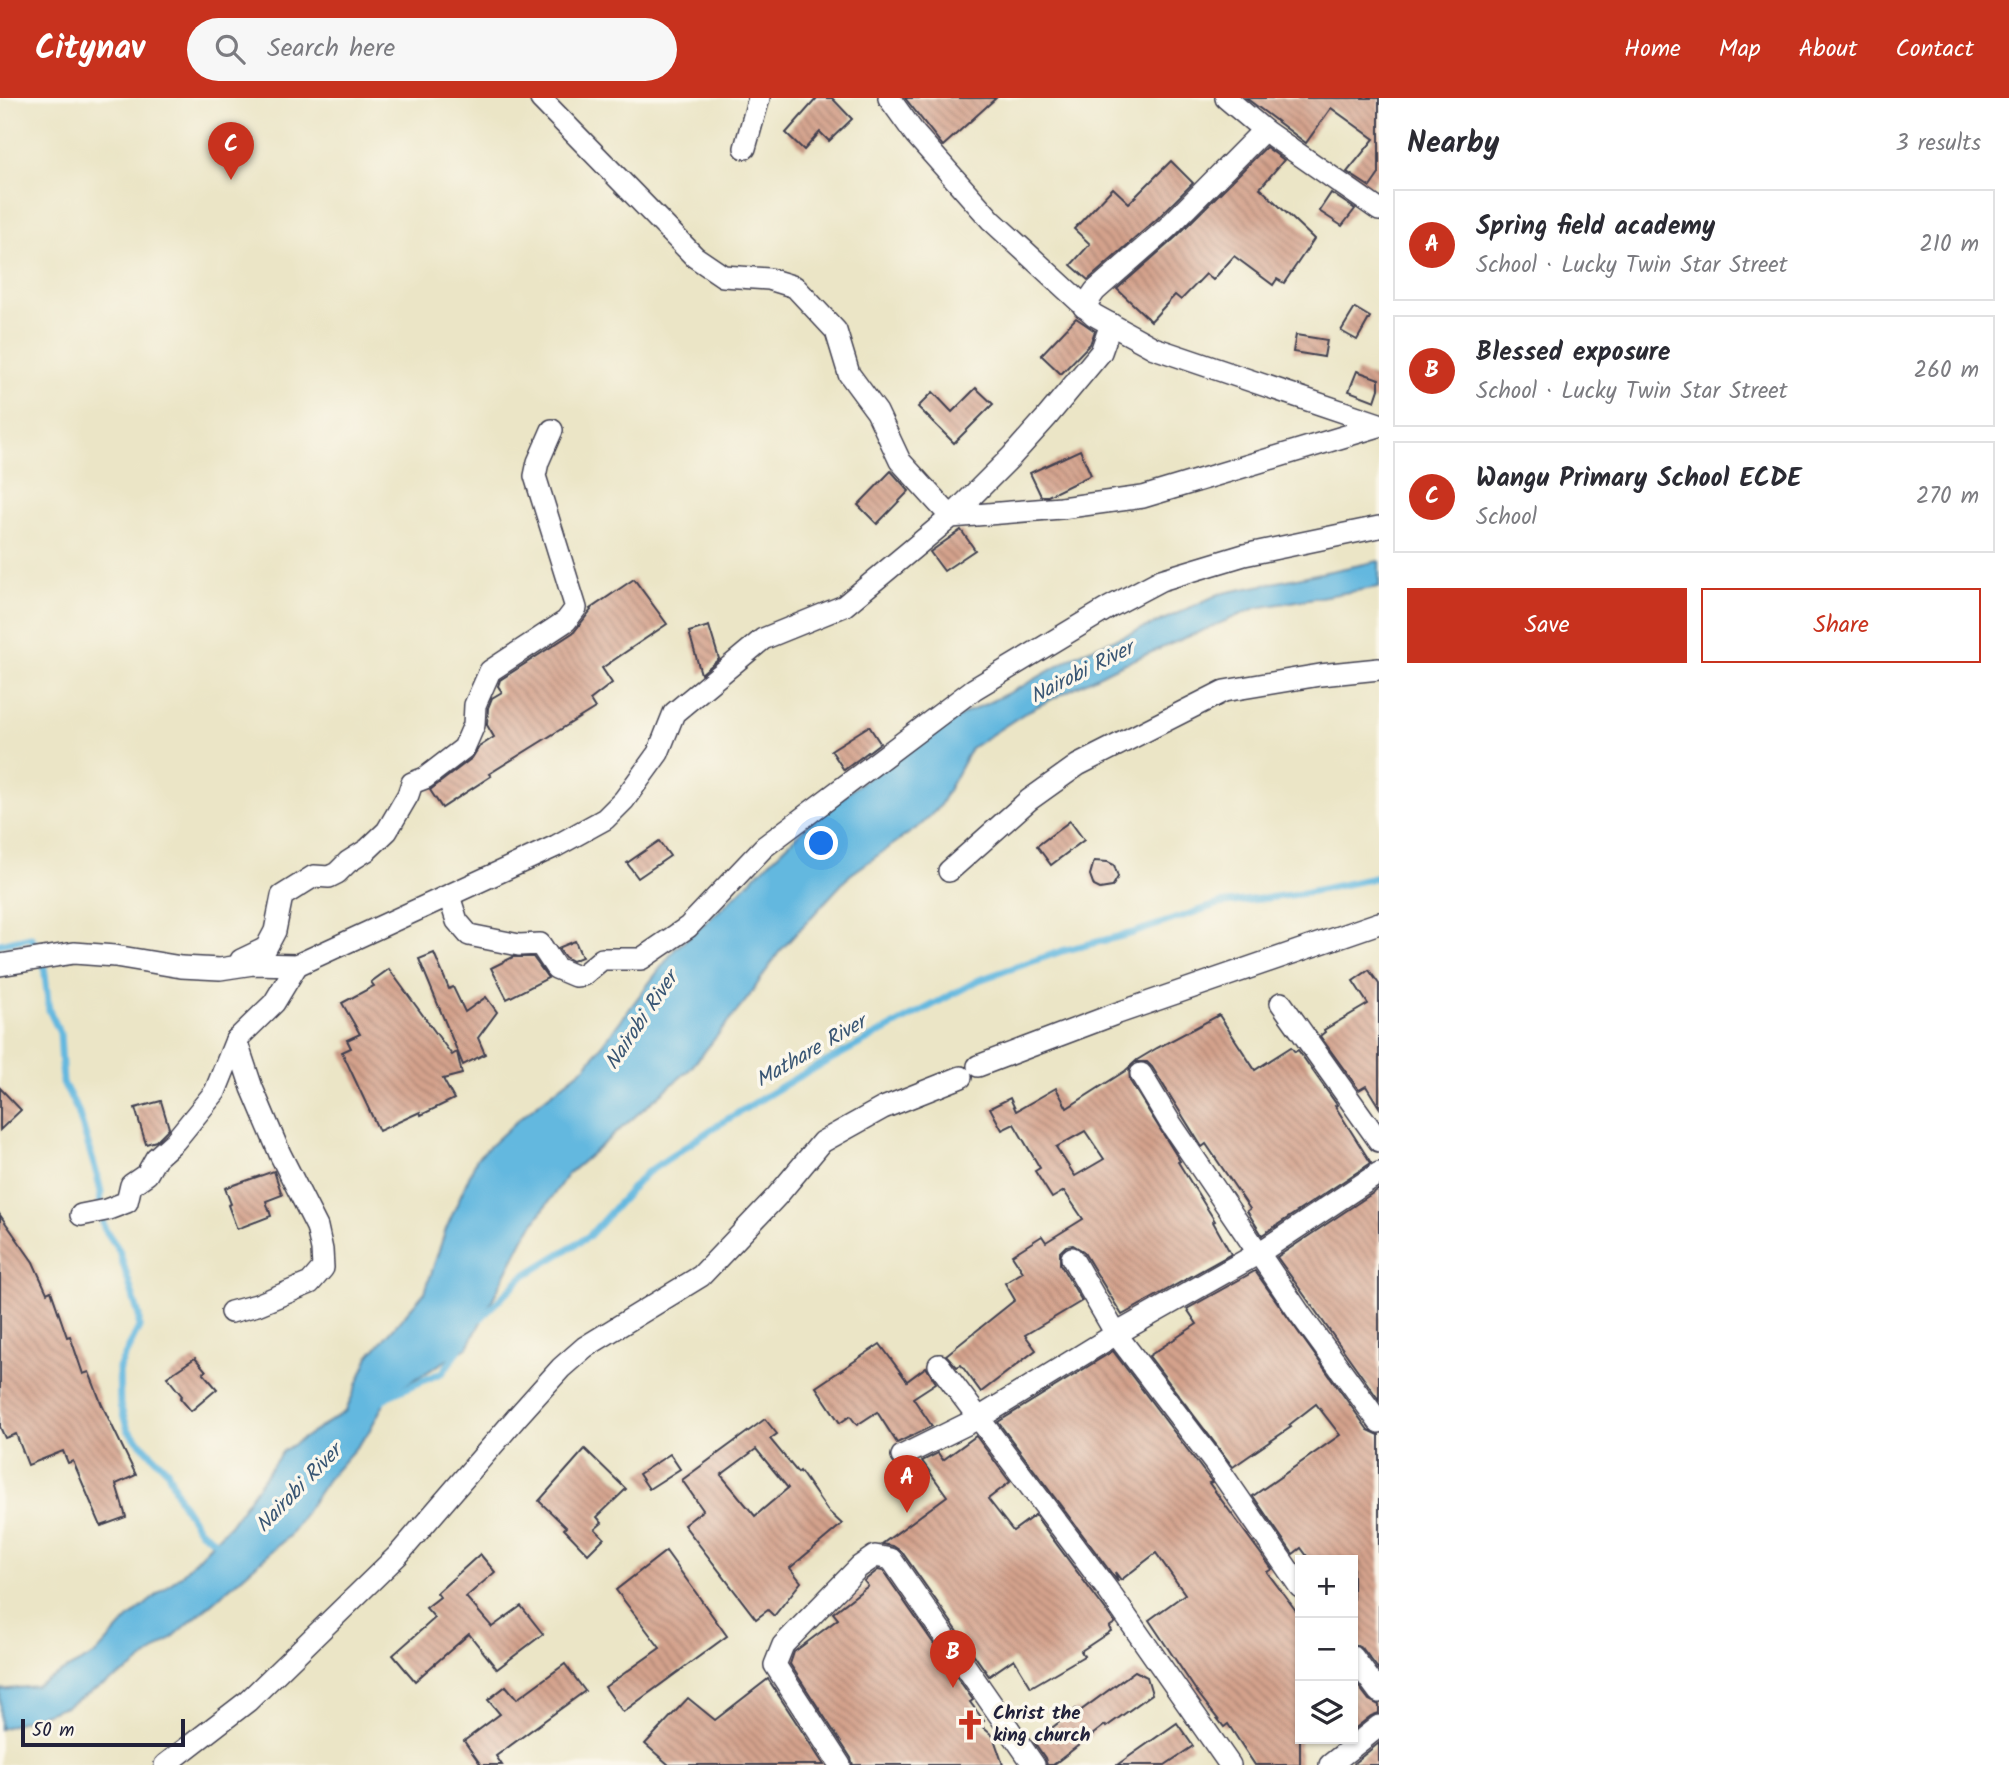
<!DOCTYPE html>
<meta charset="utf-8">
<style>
:root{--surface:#fff;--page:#f7f7f7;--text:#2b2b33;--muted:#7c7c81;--line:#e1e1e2;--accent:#c8321e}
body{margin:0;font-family:Kalam,sans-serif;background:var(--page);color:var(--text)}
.controls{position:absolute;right:21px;bottom:21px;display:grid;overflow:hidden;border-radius:0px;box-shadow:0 2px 5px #0004}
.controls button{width:63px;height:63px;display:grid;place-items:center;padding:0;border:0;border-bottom:2px solid var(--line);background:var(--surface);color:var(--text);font:35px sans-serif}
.scale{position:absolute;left:21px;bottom:18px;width:164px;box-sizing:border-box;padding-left:7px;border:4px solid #22223b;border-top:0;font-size:19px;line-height:24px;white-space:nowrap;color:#22223b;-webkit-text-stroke:5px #fbf7ec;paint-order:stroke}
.you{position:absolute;left:822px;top:746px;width:24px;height:24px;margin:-18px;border:5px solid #fff;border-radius:50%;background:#1a73e8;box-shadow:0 0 0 10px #1a73e833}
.badge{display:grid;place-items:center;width:46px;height:46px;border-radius:50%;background:var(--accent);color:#fff;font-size:23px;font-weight:700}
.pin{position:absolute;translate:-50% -58px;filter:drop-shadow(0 2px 4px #0008)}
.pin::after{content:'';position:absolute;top:37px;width:24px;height:21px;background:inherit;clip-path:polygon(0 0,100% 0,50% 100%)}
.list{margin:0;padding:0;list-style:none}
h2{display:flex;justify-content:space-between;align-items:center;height:91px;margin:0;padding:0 28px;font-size:30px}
h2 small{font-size:23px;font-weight:400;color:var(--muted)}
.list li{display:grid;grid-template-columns:46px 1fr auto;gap:21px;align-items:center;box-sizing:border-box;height:112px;margin:0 14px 14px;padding:0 14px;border:2px solid var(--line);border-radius:0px}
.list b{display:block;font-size:26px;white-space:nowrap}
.list p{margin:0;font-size:23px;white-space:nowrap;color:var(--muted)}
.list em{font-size:23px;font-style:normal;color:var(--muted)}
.actions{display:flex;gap:14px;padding:21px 28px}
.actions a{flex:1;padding:16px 0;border:2px solid var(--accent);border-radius:0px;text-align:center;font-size:24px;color:var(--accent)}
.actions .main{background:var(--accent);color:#fff}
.icon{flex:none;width:38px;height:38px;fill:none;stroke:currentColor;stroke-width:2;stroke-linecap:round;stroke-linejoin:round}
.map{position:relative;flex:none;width:1379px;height:1667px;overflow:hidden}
header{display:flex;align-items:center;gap:42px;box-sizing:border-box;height:98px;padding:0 35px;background:var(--accent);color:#fff}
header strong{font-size:33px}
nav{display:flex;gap:38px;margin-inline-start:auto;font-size:24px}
.search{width:490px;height:63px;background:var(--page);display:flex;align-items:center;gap:18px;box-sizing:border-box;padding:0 24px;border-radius:38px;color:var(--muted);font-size:26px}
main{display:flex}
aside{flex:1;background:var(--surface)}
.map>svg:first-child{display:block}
.water{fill:#63b8df;stroke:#426d8d;stroke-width:2}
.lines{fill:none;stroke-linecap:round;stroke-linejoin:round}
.stream{stroke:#63b8df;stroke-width:7}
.building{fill:url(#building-back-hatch);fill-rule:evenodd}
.minor-casing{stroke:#403f50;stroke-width:24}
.minor{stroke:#fff;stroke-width:21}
.labels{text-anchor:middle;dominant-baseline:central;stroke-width:7;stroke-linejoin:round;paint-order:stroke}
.poi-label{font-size:19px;font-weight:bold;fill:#22223b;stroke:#fbf7ec;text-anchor:start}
.water-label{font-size:21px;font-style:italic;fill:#395674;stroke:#fbf7ec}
</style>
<header>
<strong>Citynav</strong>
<div class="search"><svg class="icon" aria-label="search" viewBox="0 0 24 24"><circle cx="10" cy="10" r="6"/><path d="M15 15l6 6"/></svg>Search here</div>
<nav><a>Home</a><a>Map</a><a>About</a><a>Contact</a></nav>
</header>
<main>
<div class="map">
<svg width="1379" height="1667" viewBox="0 0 1379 1667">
<defs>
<pattern id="building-back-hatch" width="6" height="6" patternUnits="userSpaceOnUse" patternTransform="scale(1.75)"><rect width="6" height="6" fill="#d4a28c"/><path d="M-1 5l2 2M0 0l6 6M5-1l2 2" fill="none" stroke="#ac8474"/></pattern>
</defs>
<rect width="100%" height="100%" fill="#fbf7ec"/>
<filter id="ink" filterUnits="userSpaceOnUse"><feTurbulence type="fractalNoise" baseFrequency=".0143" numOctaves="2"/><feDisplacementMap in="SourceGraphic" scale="14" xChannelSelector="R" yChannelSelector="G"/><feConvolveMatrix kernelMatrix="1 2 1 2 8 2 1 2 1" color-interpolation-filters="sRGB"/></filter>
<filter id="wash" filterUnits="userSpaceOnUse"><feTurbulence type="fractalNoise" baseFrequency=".00686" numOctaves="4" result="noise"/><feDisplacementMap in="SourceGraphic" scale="28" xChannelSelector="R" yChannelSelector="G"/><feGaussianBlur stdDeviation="1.57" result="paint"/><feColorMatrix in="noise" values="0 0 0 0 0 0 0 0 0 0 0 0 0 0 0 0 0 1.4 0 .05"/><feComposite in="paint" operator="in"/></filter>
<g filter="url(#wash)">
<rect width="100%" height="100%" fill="#ebe5c6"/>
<polygon class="water" points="1379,463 1379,489 1256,510 1114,570 1028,613 971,650 939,709 922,726 850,777 779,854 748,900 690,971 567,1077 524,1140 468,1249 388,1298 367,1337 328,1381 289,1438 173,1539 130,1572 66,1608 0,1631 0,1592 36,1588 96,1556 128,1521 180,1478 230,1427 283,1353 346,1313 369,1258 425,1194 446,1131 477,1060 520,1020 586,968 675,851 721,811 810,725 863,683 964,616 1021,589 1080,555 1159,524 1219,496"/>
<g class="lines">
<g class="stream">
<polyline points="0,846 31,839 43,859 49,912 60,935 63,985 78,1013 97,1077 101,1094 100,1111 104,1130 119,1152 139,1218 139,1229 119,1270 120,1307 128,1332 167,1372 179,1401 199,1432 221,1447"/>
<polyline points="481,1220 522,1179 589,1138 645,1076 718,1027 796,980 979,882 1062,853 1133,835 1219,806 1299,796 1379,779"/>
<polyline points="383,1303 388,1298 443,1274 460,1250"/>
</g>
</g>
<g id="blocks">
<g class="building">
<polygon points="817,0 832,0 852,21 829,43 820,34 804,52 786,35"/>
<polygon points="905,0 996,0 943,48"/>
<polygon points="1246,0 1379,0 1379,76 1370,89 1347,74 1374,41 1331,10 1306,45"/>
<polygon points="1266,49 1284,62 1260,90 1314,141 1284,185 1277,181 1273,187 1234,158 1213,182 1206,176 1181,202 1175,197 1151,223 1117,191 1176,139"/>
<polygon points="1171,63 1193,85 1158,120 1088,182 1071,167 1090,146 1074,131 1113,90 1129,105"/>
<polygon points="1331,95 1355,111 1342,128 1319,113"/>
<polygon points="1355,210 1370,219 1357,242 1341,233"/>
<polygon points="1076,220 1095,233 1090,246 1061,276 1041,257"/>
<polygon points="1296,237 1327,242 1324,259 1293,254"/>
<polygon points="1357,273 1379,281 1379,291 1375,303 1349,293"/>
<polygon points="976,290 993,306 954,345 918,309 933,294 952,314"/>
<polygon points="1080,352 1091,377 1048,398 1041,398 1030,375"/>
<polygon points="891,373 909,393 877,426 858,407"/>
<polygon points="961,432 975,452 944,473 930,454"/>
<polygon points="634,481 667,526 602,570 612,585 590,602 595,610 489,676 491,678 442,710 430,692 472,660 479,649 494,639 487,627 488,610 492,600 502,594 498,588 500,582 574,534 591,512 590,511"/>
<polygon points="709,528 719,561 701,576 689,534"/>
<polygon points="869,628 880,645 844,672 831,652"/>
<polygon points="1070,723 1084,742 1051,767 1037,748"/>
<polygon points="659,743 670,758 638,780 627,765"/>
<polygon points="1094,763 1108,764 1114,767 1118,779 1112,789 1100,791 1094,788 1090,777"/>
<polygon points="575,843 582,859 572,863 565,859 558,850"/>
<polygon points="434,855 449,891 453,889 465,914 486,899 497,914 478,940 485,956 463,967 419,861"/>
<polygon points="513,859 533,859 548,880 507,901 491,870"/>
<polygon points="389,871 452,957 457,954 462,976 443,981 454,1001 421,1017 420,1014 379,1033 342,954 351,950 347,942 360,936 342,905 374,888 371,884"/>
<polygon points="1369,872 1379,886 1379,1009 1366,988 1359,992 1320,938 1325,934 1324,932 1368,906 1353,883"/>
<path d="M1219 917 1255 972 1291 949 1295 954 1298 952 1337 1007 1335 1008 1371 1065 1262 1137 1247 1113 1250 1111 1206 1046 1202 1049 1152 969 1147 964H1135L1129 970 1130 983 1180 1063 1178 1064 1215 1123 1213 1124 1231 1156 1122 1217 1083 1153 1073 1147 1066 1148 1060 1154V1166L1082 1203 1025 1237 1036 1252 981 1294 961 1267 957 1269 946 1257 1015 1202 1005 1185 1023 1174 1012 1157 1042 1138 1046 1144 1083 1121 1064 1093 1052 1100 1035 1073 1040 1070 1014 1026 1002 1032 990 1010 1010 1000 1016 1013 1056 990 1067 1010 1125 973 1137 962 1157 950ZM1085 1033 1104 1061 1075 1078 1056 1049Z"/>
<polygon points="0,990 21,1012 0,1032"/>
<polygon points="161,1003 169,1030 156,1043 146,1046 135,1010"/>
<polygon points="274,1073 282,1097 266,1103 271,1118 237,1131 228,1107 231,1106 225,1090"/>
<polygon points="1379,1091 1379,1302 1277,1159"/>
<polygon points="0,1117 33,1164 47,1195 51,1193 67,1239 70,1238 83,1276 89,1274 102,1307 136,1377 116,1386 126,1419 101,1428 73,1363 68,1365 63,1353 28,1367 16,1336 5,1340 0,1329"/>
<polygon points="1255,1173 1368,1332 1379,1337 1379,1572 1363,1551 1353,1546 1353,1462 1310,1462 1301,1450 1293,1456 1253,1398 1340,1337 1316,1306 1289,1327 1291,1329 1233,1369 1149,1258 1197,1226 1187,1211"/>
<polygon points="880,1246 907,1283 926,1269 936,1285 913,1300 932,1328 897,1345 877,1314 857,1327 850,1318 840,1325 816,1289"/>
<polygon points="1113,1253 1205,1375 1212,1384 1209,1385 1272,1471 1267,1474 1300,1518 1300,1667 1255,1667 1228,1626 1224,1629 1197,1594 1149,1522 1185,1496 1156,1455 1121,1482 1115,1474 1118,1484 998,1324"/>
<polygon points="195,1260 206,1273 203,1275 217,1291 191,1313 180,1300 182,1298 167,1279"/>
<path d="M765 1321 777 1336 770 1341 798 1375 800 1373 828 1413 842 1426 790 1470 801 1484 774 1518 768 1512 756 1521 684 1427 703 1412 682 1382ZM756 1351 788 1390 755 1418 721 1377Z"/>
<polygon points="976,1338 1010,1384 988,1401 1013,1433 1035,1417 1115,1525 1109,1529 1111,1533 1081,1553 1084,1558 1031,1589 1014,1561 989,1578 902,1454 893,1448 882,1446 947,1398 922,1363 938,1355 943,1362"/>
<polygon points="585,1351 626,1391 597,1419 602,1425 595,1431 604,1440 588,1456 564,1431 566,1429 539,1403"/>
<polygon points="670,1356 680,1371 649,1391 639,1376"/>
<polygon points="666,1453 727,1538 623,1614 605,1589 660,1550 616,1492"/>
<polygon points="480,1456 495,1474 466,1499 492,1529 521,1508 543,1536 497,1571 469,1536 415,1583 393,1557 435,1520 426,1510 440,1499 437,1495"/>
<polygon points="878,1472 883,1473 973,1602 970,1604 984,1623 979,1626 993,1638 1003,1667 853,1667 851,1660 790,1566 794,1554 838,1521 833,1515 868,1488 864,1483"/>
<polygon points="565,1566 585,1593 496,1658 502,1667 481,1667 464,1643 500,1616 488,1602 506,1588 517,1601"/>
<polygon points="1135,1573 1147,1579 1152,1596 1106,1629 1105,1627 1053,1667 1047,1667 1045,1660 1034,1644 1076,1611 1080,1613"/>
<polygon points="768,1581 824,1667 669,1667 645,1646 688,1600 715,1622"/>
<polygon points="1353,1581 1369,1602 1379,1607 1379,1615 1371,1618 1353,1632"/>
<polygon points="1177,1625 1193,1648 1165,1667 1117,1667"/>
<polygon points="1379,1645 1379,1667 1355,1667 1354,1665"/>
</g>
</g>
</g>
<g filter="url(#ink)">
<use href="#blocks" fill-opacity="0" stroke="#403f50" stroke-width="2"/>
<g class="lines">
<g class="minor-casing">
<g id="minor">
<polyline points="889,0 915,36 991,122 1094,217 1154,250 1379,326"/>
<polyline points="1226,0 1264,32 1379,112"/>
<polyline points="541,1 695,159 723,178 769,181 795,189 836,233 849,276 877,314 900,363 951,419 1011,359 1046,320 1101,254 1111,226"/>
<polyline points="745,50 759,0"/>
<polyline points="1084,209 1095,193 1167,130 1264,32"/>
<polyline points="949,773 1029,702 1078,667 1224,593 1320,577 1379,571"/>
<polyline points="449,798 457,823 469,837 519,847 540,846 556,870 575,878 583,877 602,861 641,861 688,829 764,749 974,591 1110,509 1161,482 1244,457 1379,429"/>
<polyline points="241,862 266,850 275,833 282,798 314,778 329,779 337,775 348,764 367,752 387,733 408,697 412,685 425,680 464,650 474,627 475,607 490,573 566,523 576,510 535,378 538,364 552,332"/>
<polyline points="0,867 74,855 115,858 181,869 220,871 253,866 297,867 556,748 605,721 624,702 658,655 674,615 763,541 844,508 951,419 1061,410 1143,399 1379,328"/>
<polyline points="1281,905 1379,1043"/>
<polyline points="978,968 1118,915 1379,825"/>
<polyline points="1141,976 1171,1026 1300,1216 1379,1324"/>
<polyline points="81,1117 106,1112 127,1104 131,1087 147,1076 156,1060 175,1043 215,994 236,942 274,905 297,867"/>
<polyline points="1072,1160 1116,1236 1216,1367 1300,1489"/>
<polyline points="231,1214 257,1207 310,1185 323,1170 322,1152 317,1129 280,1056 252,990 236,942"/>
<polyline points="939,1267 1107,1491 1230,1667"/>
<polyline points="902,1358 979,1320 1116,1236 1259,1155 1379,1075"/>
<polyline points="1353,1559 1379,1594"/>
<polyline points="165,1667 248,1603 398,1457 517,1319 561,1270 585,1249 701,1178 777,1098 822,1044 883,1010 961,979"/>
<polyline points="840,1667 775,1567 783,1547 859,1469 875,1458 891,1461 1034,1667"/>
<polyline points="1330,1667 1379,1628"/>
</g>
</g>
<use href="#minor" class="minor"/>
</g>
</g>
<defs>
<g id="church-bare" transform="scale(2.415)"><path d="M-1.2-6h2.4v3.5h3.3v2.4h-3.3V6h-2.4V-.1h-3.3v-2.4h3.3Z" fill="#c8321e" stroke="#fbf7ec" stroke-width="2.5" paint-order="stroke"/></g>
</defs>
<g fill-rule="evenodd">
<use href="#church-bare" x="970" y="1627"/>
</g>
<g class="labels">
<g class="poi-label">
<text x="993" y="1616">Christ the<tspan x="993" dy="22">king church</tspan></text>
</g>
<g class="water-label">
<text transform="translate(1082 575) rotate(-27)">Nairobi River</text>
<text transform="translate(642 923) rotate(-56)">Nairobi River</text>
<text transform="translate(811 954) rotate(-30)">Mathare River</text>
<text transform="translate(299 1391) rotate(-46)">Nairobi River</text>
</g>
</g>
</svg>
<div class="controls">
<button>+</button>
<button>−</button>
<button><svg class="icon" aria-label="layers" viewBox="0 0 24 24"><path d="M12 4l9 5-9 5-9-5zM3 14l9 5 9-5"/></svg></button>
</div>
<div class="scale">50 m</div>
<div class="you"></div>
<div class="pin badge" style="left:907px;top:1415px">A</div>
<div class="pin badge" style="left:953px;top:1590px">B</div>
<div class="pin badge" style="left:231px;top:82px">C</div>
</div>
<aside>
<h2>Nearby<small>3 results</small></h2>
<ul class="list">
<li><span class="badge">A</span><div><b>Spring field academy</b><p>School · Lucky Twin Star Street</p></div><em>210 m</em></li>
<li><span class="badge">B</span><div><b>Blessed exposure</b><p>School · Lucky Twin Star Street</p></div><em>260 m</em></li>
<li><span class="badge">C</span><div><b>Wangu Primary School ECDE</b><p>School</p></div><em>270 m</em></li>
</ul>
<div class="actions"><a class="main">Save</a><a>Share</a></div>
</aside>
</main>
